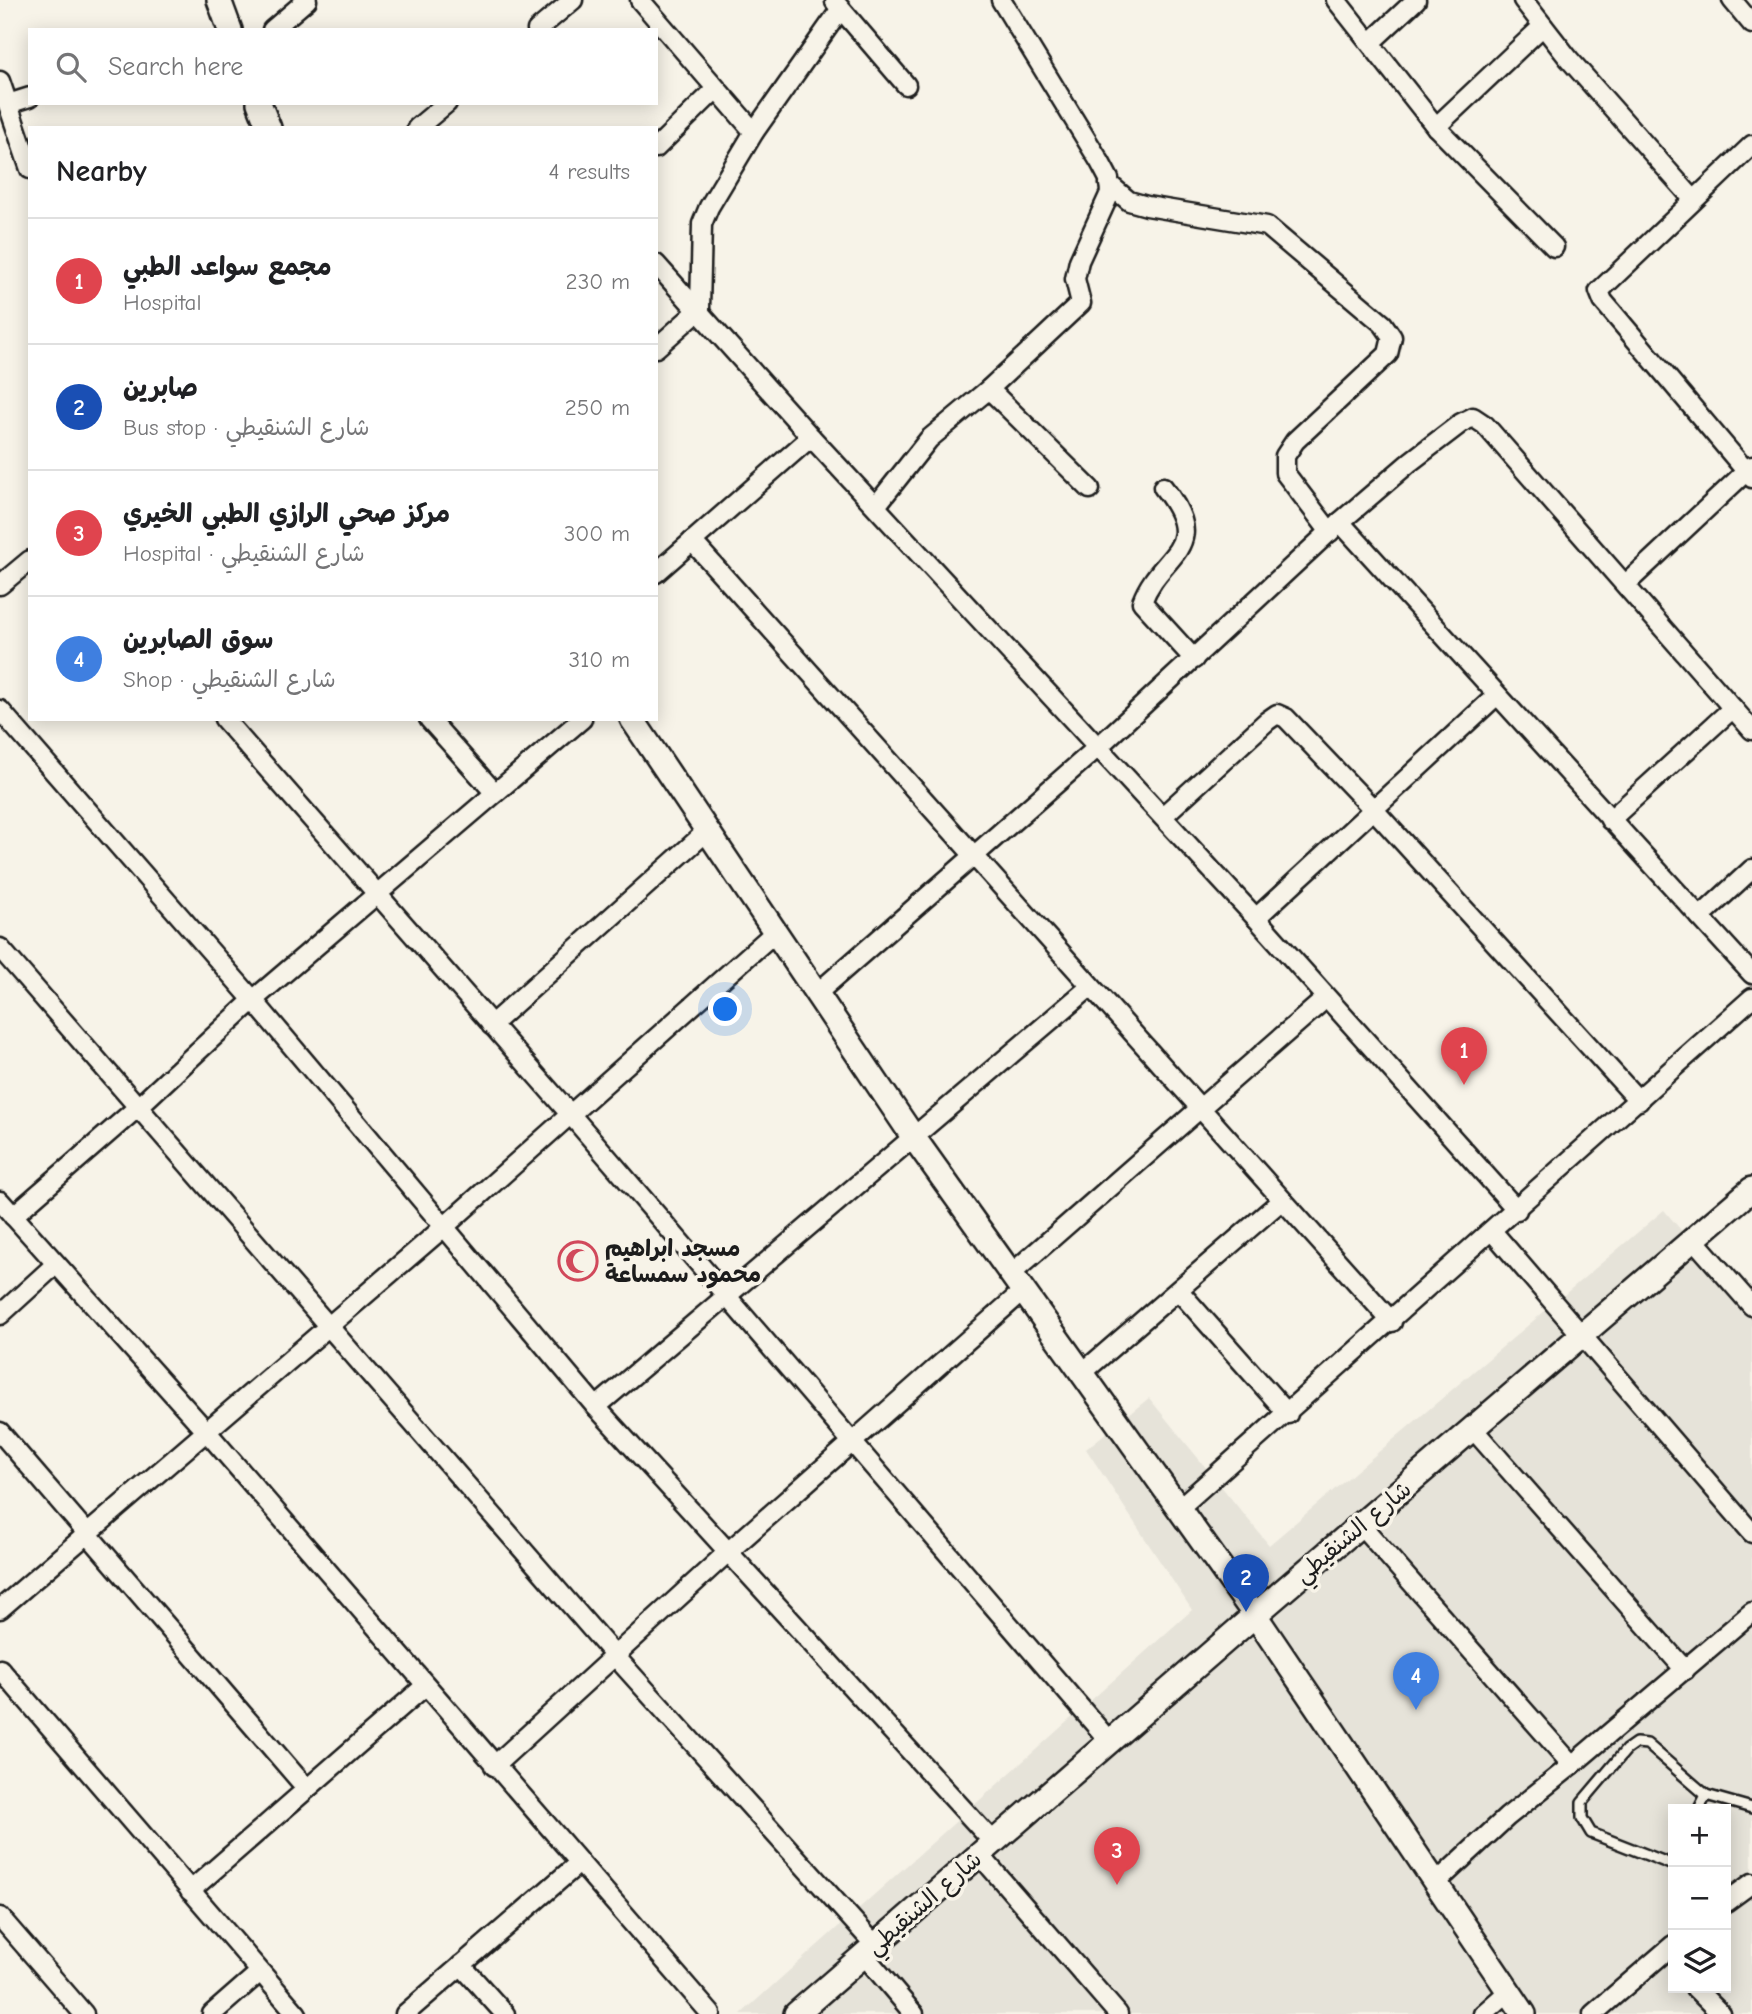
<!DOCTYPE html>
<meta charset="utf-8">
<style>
:root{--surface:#fff;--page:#f6f6f6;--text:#202124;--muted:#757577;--line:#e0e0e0;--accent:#db2777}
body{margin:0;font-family:"Comic Neue","Playpen Sans Arabic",sans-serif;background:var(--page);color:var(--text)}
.controls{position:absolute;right:21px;bottom:21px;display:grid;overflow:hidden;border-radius:0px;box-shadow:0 4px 18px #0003}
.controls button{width:63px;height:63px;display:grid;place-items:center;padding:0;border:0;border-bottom:2px solid var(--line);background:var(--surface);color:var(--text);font:35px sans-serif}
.you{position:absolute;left:726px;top:1010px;width:24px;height:24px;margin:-18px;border:5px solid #fff;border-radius:50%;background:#1a73e8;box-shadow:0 0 0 10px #1a73e833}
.badge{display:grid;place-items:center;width:46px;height:46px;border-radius:50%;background:var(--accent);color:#fff;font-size:23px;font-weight:700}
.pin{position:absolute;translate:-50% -58px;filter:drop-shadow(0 2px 4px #0008)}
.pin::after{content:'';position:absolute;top:37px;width:24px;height:21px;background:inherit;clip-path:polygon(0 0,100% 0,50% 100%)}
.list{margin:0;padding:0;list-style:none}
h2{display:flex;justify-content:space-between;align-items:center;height:91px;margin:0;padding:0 28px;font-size:30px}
h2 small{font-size:23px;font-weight:400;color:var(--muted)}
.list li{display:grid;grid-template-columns:46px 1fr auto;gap:21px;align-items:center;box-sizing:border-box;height:126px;padding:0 28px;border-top:2px solid var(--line)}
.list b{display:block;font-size:26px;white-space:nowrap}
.list p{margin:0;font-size:23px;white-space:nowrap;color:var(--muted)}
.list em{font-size:23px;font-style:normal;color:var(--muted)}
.icon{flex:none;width:38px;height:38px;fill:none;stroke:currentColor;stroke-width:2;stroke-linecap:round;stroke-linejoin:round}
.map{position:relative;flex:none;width:1752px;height:2014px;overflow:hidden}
.search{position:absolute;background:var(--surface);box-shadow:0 4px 18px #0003;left:28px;top:28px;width:630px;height:77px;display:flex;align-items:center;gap:18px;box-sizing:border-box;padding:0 24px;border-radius:0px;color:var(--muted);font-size:26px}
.panel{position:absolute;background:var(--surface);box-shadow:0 4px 18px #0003;left:28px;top:126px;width:630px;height:595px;border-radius:0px}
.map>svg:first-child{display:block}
.built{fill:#e6e3d9;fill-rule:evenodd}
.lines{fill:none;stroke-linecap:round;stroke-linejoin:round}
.service-casing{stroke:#1c1c1c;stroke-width:14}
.minor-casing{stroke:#1c1c1c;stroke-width:23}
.tertiary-casing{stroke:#1c1c1c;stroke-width:28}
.service{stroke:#f7f3e8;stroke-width:9}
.minor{stroke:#f7f3e8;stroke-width:18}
.tertiary{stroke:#f7f3e8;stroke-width:23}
.labels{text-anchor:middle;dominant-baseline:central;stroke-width:7;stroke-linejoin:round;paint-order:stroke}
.poi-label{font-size:23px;font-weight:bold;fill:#1c1c1c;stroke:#f7f3e8;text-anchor:start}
.street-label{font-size:23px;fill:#1c1c1c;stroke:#f7f3e8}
</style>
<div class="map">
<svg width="1752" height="2014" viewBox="0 0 1752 2014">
<rect width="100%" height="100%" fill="#f7f3e8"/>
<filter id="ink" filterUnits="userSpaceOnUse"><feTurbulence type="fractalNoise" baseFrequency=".0143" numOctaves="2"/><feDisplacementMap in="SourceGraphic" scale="14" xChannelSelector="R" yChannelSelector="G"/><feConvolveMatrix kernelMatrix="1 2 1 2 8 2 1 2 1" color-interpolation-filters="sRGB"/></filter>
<g filter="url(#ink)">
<path class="built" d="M1664 1210 1752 1314V2014H741L1192 1610 1086 1449 1149 1398 1269 1545ZM1673 1809H1726V1988H1673Z"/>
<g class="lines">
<g class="service-casing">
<g id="service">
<polyline points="1699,1809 1706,1795"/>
<polyline points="1673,1865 1591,1833 1582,1818 1582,1802 1626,1750 1636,1743 1647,1744 1706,1795 1752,1808"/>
</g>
</g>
<g class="minor-casing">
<g id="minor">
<polyline points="640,0 754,132"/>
<polyline points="1336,0 1436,127 1554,247"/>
<polyline points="1523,0 1569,59 1693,199"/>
<polyline points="1732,0 1752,24"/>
<polyline points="835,2 906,85"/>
<polyline points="272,30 307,0"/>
<polyline points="537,30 573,0"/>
<polyline points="1371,42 1416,0"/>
<polyline points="0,81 30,169"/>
<polyline points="8,104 30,97"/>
<polyline points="1436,127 1543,26"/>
<polyline points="417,128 447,103"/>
<polyline points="1752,145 1599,291 1603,301 1752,478"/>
<polyline points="656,148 715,90"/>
<polyline points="1109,184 1129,201 1147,206 1267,226 1383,324 1392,337 1388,354 1295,441 1285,456 1285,473 1330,532"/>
<polyline points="656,264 811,437 1256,918 1517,1210"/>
<polyline points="656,348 700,309 702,224 709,207 754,132 840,10"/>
<polyline points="989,389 1090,489"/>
<path d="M1163 487C1213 550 1160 552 1142 602L1194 659"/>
<polyline points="876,506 929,439 989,389 1081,303 1075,279 1079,261 1110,193 1109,179 1100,162 1001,0"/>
<polyline points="1340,522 1752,974"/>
<polyline points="692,541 1392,1322"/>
<polyline points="656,573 811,437"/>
<polyline points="1626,584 1752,466"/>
<polyline points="0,585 30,560"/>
<polyline points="0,710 253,1000 596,1407 993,1842"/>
<polyline points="224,719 571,1115 1110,1742"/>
<polyline points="429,719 495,793"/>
<polyline points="1163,816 1267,721 1277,714 1286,718 1375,811 1639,1101"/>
<polyline points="1610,820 1733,708"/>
<polyline points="1700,917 1752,869"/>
<polyline points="1256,918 1497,695"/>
<polyline points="0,948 615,1656 875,1945"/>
<polyline points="815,995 1098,747 1340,522 1410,462 1461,423 1473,417 1485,425 1752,730"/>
<polyline points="491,1025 706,832"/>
<polyline points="0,1201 207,1432 711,2014"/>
<polyline points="13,1216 137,1108 253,1000 582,719"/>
<polyline points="1492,1231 1752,1533"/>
<polyline points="1694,1240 1752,1306"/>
<polyline points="1011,1274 1326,998"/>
<polyline points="1179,1291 1288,1414"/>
<polyline points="0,1315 56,1264"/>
<polyline points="1082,1373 1282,1200"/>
<polyline points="596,1407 1090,987"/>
<polyline points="1473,1429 1685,1670"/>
<polyline points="0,1432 307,1789"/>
<polyline points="1178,1509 1752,998"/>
<polyline points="1361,1525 1572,1765"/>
<polyline points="0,1609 444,1227 774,933"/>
<polyline points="0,1669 297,2014"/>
<polyline points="494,1766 728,1552 1023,1291"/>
<polyline points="979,1854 1118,2014"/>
<polyline points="1436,1883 1507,1817 1572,1765 1752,1612"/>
<polyline points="190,1891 425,1686"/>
<polyline points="1726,1902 1752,1883"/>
<polyline points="0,1917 84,2014"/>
<polyline points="864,1955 914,2014"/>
<polyline points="461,1965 505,2014"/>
<polyline points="1695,1988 1721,2014"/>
<polyline points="212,2014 260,1972"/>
<polyline points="405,2014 579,1863"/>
<polyline points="1483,2014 1509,1991"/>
<polyline points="1593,2014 1673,1945"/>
</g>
</g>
<g class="tertiary-casing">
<g id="tertiary">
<polyline points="219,0 230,30"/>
<polyline points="259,103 269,128"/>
<polyline points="632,719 914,1138 1255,1615 1524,2014"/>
<polyline points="796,2014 1255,1615 1752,1189"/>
</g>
</g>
<use href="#service" class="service"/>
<use href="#minor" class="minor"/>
<use href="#tertiary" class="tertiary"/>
</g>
</g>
<defs>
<g id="mosque-ring" transform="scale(2.0125)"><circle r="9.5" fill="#f7f3e8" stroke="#d1495b" stroke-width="1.5"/><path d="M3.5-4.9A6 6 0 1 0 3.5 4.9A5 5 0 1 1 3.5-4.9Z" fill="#d1495b"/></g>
</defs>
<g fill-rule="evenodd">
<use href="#mosque-ring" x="578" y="1261"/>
</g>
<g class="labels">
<g class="poi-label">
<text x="605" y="1248">مسجد ابراهيم<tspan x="605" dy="26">محمود سمساعة</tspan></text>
</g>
<g class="street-label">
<text transform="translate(1353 1532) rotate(-40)">شارع الشنقيطي</text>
<text transform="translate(924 1903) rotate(-41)">شارع الشنقيطي</text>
</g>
</g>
</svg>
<div class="controls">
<button>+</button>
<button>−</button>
<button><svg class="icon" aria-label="layers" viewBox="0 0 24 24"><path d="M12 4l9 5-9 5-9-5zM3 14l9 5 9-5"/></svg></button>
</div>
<div class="you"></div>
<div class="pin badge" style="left:1464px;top:1085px;background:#e0444e">1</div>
<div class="pin badge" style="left:1246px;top:1612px;background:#1a4fb4">2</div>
<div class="pin badge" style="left:1117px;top:1885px;background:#e0444e">3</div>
<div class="pin badge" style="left:1416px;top:1710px;background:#3f7fe0">4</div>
<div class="search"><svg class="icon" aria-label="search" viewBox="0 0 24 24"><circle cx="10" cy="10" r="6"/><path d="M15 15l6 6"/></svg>Search here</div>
<section class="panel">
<h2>Nearby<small>4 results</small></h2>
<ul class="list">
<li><span class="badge" style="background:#e0444e">1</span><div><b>مجمع سواعد الطبي</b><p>Hospital</p></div><em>230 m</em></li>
<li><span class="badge" style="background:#1a4fb4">2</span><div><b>صابرين</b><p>Bus stop · شارع الشنقيطي</p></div><em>250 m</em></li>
<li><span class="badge" style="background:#e0444e">3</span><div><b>مركز صحي الرازي الطبي الخيري</b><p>Hospital · شارع الشنقيطي</p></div><em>300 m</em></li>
<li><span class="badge" style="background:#3f7fe0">4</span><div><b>سوق الصابرين</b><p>Shop · شارع الشنقيطي</p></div><em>310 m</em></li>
</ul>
</section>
</div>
